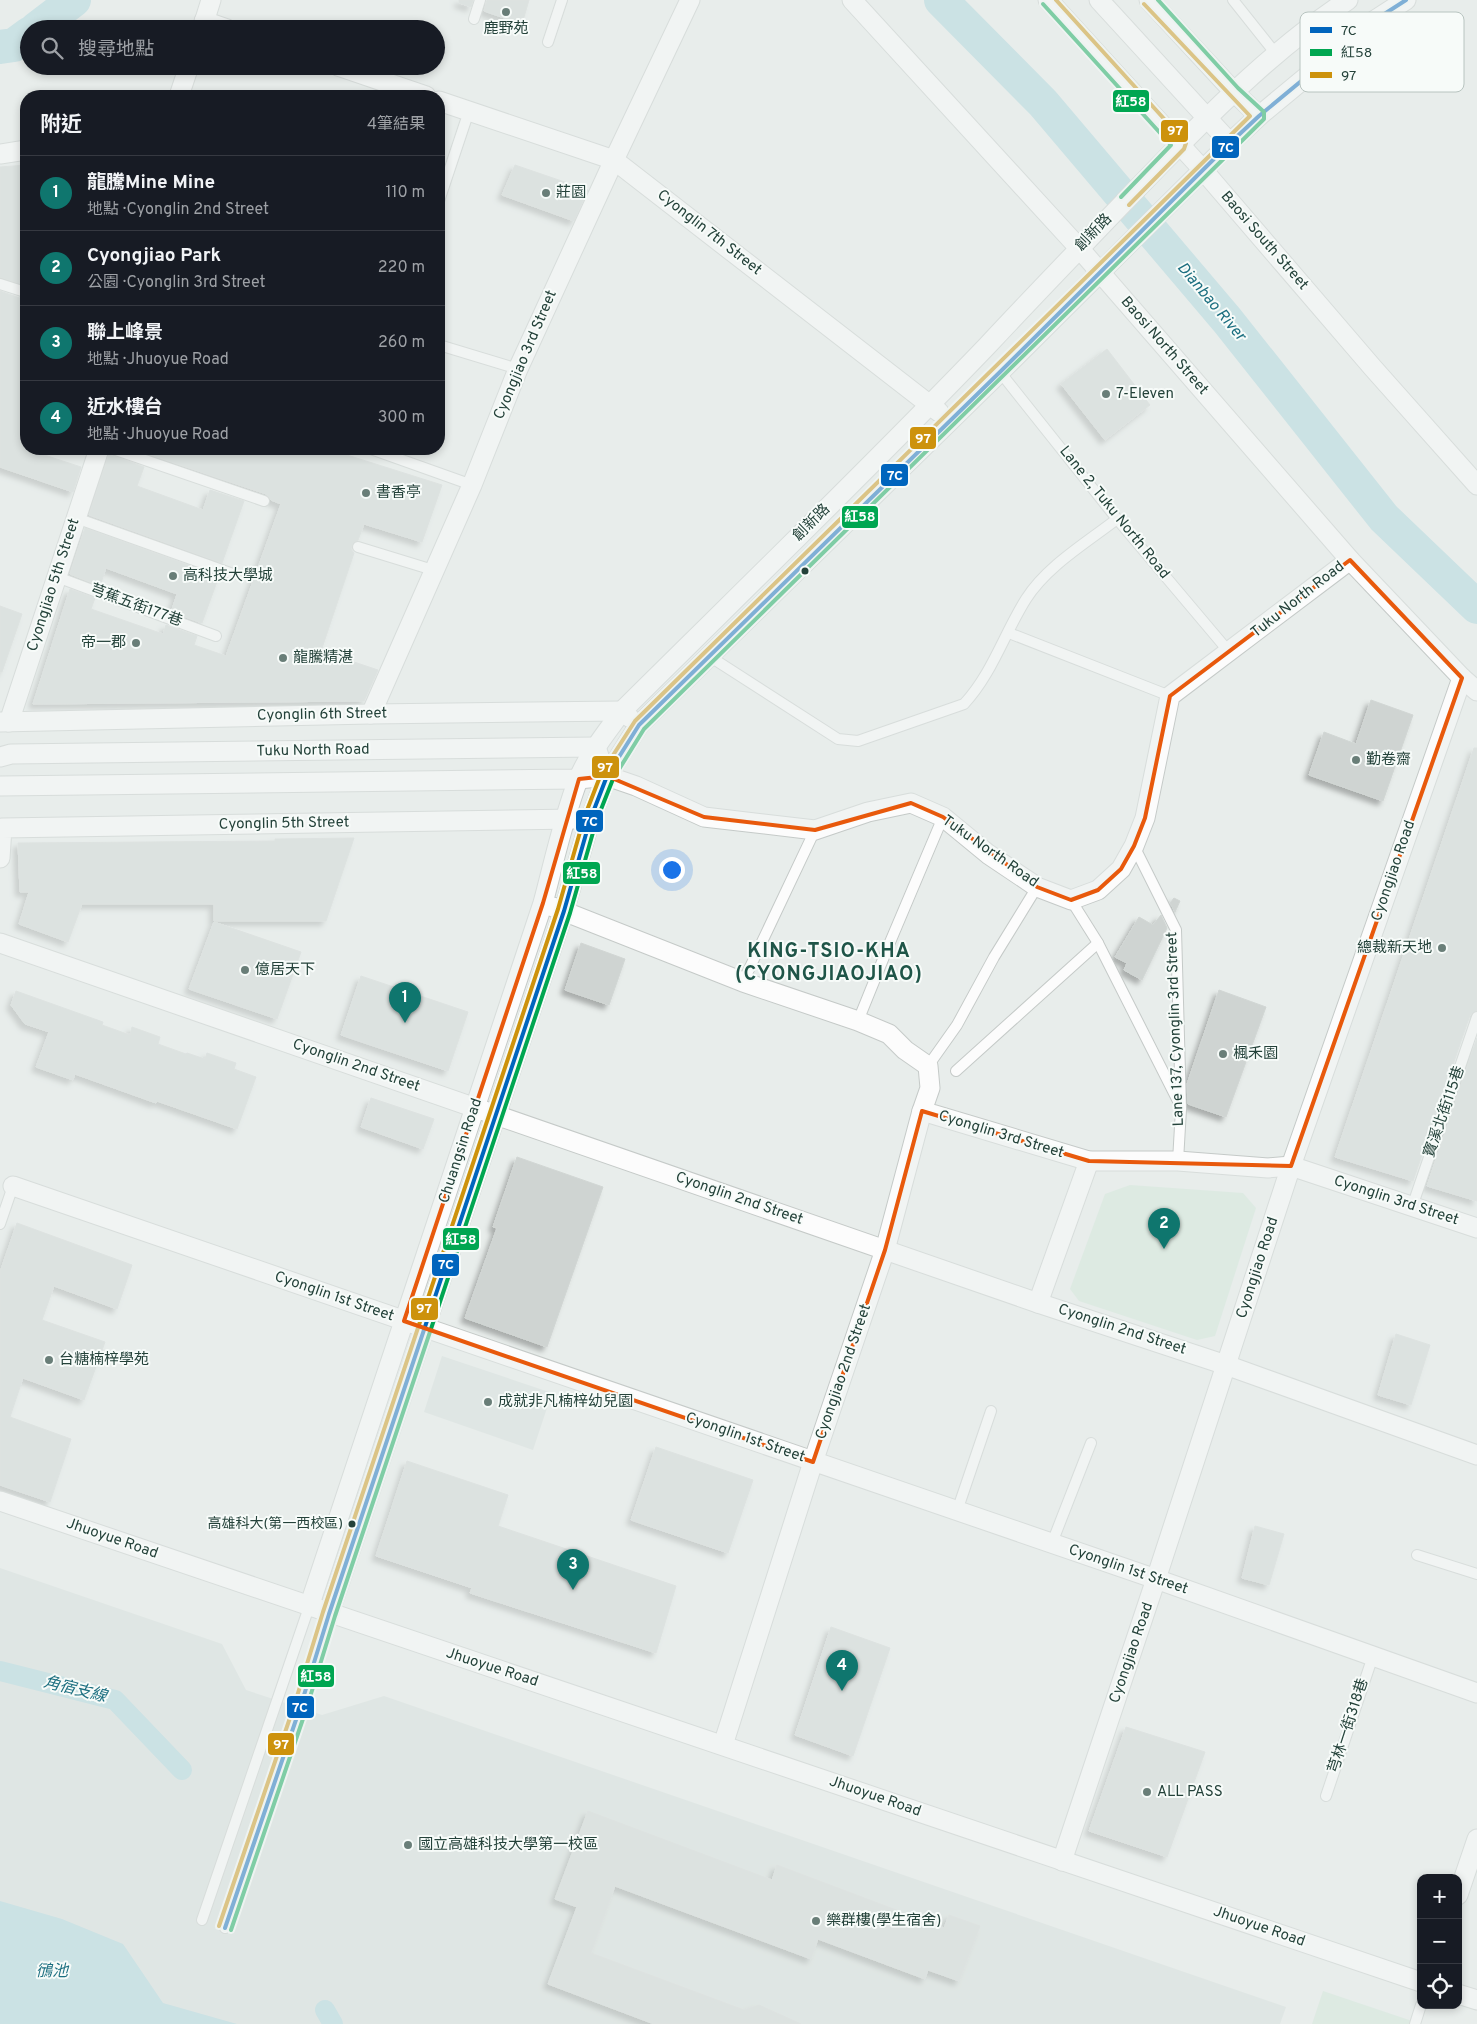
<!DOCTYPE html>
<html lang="zh-TW">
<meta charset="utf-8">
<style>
:root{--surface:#171b24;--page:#242831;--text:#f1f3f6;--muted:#9ea1a6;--line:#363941;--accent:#0f766e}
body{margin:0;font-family:Overpass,"Noto Sans TC",sans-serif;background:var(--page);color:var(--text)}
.controls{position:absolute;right:15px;bottom:15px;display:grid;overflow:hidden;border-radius:10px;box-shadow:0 2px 8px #0003}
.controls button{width:45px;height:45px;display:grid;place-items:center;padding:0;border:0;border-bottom:1px solid var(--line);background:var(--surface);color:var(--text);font:25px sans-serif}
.you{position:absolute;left:671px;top:869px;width:18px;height:18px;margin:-12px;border:4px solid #fff;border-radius:50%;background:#1a73e8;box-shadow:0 0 0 8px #1a73e833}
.badge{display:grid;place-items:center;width:32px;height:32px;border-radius:50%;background:var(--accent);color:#fff;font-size:16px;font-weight:700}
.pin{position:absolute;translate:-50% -41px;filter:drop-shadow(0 1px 2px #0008)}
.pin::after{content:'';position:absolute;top:26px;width:18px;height:15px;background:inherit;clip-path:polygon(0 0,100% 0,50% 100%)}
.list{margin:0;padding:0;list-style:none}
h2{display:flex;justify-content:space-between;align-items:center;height:65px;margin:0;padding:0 20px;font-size:21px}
h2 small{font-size:16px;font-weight:400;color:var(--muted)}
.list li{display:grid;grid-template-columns:32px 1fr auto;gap:15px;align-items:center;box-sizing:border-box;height:75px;padding:0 20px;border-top:1px solid var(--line)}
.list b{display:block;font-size:19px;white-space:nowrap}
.list p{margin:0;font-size:16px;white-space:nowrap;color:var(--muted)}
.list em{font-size:16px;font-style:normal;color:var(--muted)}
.icon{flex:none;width:28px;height:28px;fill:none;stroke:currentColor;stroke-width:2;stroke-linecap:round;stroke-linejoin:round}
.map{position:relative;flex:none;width:1477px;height:2024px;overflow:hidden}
.search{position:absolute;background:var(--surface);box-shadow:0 2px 8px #0003;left:20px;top:20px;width:425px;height:55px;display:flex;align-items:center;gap:12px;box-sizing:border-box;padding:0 18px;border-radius:28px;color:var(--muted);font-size:19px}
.panel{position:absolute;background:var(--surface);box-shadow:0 2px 8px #0003;left:20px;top:90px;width:425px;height:365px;border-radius:20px}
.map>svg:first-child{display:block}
.built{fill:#d6dedb}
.green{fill:#d1e6d8}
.water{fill:#a9d4db}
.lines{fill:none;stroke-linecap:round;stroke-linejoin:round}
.canal{stroke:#a9d4db;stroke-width:20}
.river{stroke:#a9d4db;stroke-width:34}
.building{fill:#cfd4d2;stroke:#d1d6d4;filter:url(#shadow)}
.lane-casing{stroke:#c5cac8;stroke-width:12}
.street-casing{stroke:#c5cac8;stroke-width:21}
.lane{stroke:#fcfcfc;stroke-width:10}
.street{stroke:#fcfcfc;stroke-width:19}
.bus-1-casing{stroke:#f7fbf9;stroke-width:8}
.bus-2-casing{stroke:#f7fbf9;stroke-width:8}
.bus-3-casing{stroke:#f7fbf9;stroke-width:8}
.bus-1{stroke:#0065bd;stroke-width:4}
.bus-2{stroke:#00a651;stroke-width:4}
.bus-3{stroke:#cd920c;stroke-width:4}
.marked{fill:none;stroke:#e8590c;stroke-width:4;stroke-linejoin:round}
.poi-dot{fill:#697e78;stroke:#f7fbf9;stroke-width:2}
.bus-dot{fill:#24423a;stroke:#f7fbf9;stroke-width:2}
.labels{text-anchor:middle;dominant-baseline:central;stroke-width:4;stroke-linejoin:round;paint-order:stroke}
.bus-label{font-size:14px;fill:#24423a;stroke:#f7fbf9;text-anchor:end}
.poi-label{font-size:15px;fill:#24423a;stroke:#f7fbf9;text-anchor:start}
.street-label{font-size:15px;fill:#24423a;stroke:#f7fbf9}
.water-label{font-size:16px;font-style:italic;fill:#1c6f80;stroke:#f7fbf9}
.district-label{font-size:20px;font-weight:bold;letter-spacing:1px;fill:#1f5548;stroke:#f7fbf9}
.key{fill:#f7fbf9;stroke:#b8c4c0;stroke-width:1}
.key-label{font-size:14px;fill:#24423a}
.line-badge{stroke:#f7fbf9;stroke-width:2}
.badge-label{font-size:14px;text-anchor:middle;font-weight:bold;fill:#fff}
</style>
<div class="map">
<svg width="1477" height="2024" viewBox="0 0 1477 2024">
<defs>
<filter id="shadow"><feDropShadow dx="-4.5" dy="4.5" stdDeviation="2.5" flood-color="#0004"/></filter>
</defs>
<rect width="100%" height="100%" fill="#e8edeb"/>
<g class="built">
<polygon points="442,1356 552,1393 533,1450 424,1412"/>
<polygon points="0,1568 222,1644 246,1690 322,1715 384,1696 1286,2007 1280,2024 0,2024"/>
</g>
<g class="green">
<polygon points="1130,1185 1243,1193 1256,1208 1215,1336 1197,1340 1079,1301 1070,1289 1105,1194"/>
<polygon points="1323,1991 1421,2024 1312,2024"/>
</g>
<polygon class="water" points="0,1901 62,1919 123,1944 163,2003 237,2024 0,2024"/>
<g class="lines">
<g class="canal">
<polyline points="0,1671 115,1700 182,1770"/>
<polyline points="325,2010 333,2024"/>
</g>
<g class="river">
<polyline points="941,0 1043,103 1227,320 1384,518 1477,607"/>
<polyline points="36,29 74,0"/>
<polyline points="0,47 14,45 29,34"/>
</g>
</g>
<g class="building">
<polygon points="459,0 473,0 471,7 459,3"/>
<polygon points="487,0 529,0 522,24 484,11"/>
<polygon points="26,165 26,286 0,277 0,167"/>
<polygon points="515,165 588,190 574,221 502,195"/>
<polygon points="0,291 20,298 26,296 26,449 81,467 73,492 0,467"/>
<polygon points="1107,349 1150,405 1105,440 1061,384"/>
<polygon points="133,449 328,449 442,485 422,542 364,524 358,540 352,545 351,549 354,553 321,651 378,670 364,701 33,704 70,589 95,598 91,609 163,634 166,625 197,636 194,645 226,656 281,504 271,500 266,494"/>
<polygon points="109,454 144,467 137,486 203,510 210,490 244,501 222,563 89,515"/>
<polygon points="85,528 219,576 202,623 171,612 177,594 106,568 100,586 70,574"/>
<polygon points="0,606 22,614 2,672 0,672"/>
<polygon points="1371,700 1413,715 1383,801 1309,775 1324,732 1356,744"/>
<polygon points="1474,748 1477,748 1477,1010 1470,1015 1413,1181 1335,1157"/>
<polygon points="354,838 326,921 214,921 214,904 82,904 68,942 19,924 29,892 20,892 18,843 275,841 275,839"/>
<polygon points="1174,898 1180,901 1175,912 1170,903"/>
<polygon points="1161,915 1167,928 1142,980 1124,970 1127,963 1115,957 1139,917 1153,925"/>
<polygon points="214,922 301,952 277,1019 189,989"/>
<polygon points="581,943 625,959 609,1005 565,990"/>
<polygon points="361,976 468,1012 448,1071 341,1035"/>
<polygon points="1219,990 1266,1007 1226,1117 1188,1104 1187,1084"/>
<polygon points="16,991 103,1022 102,1025 130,1035 132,1027 160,1037 158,1044 186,1054 187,1053 205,1059 207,1053 236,1063 234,1069 256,1077 237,1129 157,1101 156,1103 75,1074 73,1080 36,1067 49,1032 25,1024 11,1005"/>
<polygon points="1477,1038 1477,1201 1427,1186"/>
<polygon points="371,1098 434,1119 423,1149 361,1127"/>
<polygon points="517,1157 603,1187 547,1347 465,1318 497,1228 493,1227"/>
<polygon points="17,1223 132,1265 117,1309 54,1286 42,1320 105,1342 84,1400 23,1378 10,1417 71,1439 50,1502 0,1485 0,1272"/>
<polygon points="1396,1334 1430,1345 1411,1405 1378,1395"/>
<polygon points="656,1447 753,1480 728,1553 631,1520"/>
<polygon points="407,1461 508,1495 498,1526 676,1586 656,1653 470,1593 472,1588 376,1556"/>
<polygon points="1255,1526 1284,1534 1269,1585 1242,1578"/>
<polygon points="831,1627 890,1648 853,1756 795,1735"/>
<polygon points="1126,1727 1205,1752 1167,1857 1089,1831"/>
<polygon points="588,1811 772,1880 777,1865 944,1928 949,1915 980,1926 959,1981 928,1970 925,1979 818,1939 811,1959 615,1886 591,1953 744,2010 759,2005 801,2024 654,2024 548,1984 577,1907 555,1899"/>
</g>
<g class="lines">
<g class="lane-casing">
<g id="lane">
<polyline points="1233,0 1276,54"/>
<polyline points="474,19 480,0"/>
<polyline points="548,42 562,0"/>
<polyline points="439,201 469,111"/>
<polyline points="0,284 22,291"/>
<polyline points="439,345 518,369"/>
<polyline points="1000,372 1117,519 1230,653"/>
<polyline points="113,449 264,501"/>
<polyline points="371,449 472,485"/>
<polyline points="76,518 233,574"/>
<polyline points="358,547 433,570"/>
<polyline points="57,577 216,636"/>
<polyline points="1009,633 1170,696"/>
<path d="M709 656 838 739 858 741 964 704C992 674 1004 634 1026 599 1047 566 1086 543 1117 519"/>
<polyline points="1134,846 1176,930 1181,1109 1178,1161"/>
<polyline points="1071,900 1098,943 1180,1105"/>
<polyline points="743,982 815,830"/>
<polyline points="858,1021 888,947 943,817"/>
<polyline points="928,1066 957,1025 994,957 1037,887"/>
<polyline points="956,1071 1098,943"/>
<polyline points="1412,1207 1477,1017"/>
<polyline points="0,1224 13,1186"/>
<polyline points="957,1511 991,1411"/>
<polyline points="1052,1543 1091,1443"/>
<polyline points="1417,1555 1477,1574"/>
<polyline points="1326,1796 1373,1656"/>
<polyline points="202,1920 309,1607"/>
<polyline points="225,1928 300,1708 329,1614"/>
<polyline points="1415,2024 1421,2005"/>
</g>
</g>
<g class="street-casing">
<g id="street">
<polyline points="852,0 1079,248 1350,560 1462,678 1477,691"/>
<polyline points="1048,0 1203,170 1373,368 1477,485"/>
<polyline points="1099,0 1230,143"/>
<polyline points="1149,0 1234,92 1259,116"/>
<polyline points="204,21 227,29"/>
<polyline points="202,29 211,0"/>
<polyline points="338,66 426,96"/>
<polyline points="179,96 189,66"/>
<polyline points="439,101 614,160 939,412"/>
<polyline points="0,154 26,150"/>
<polyline points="371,714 472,485 518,369 614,160 690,0"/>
<polyline points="0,722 371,714 622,711 629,717"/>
<polyline points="9,722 99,449"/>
<polyline points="0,757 11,754 596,747 599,756"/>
<polyline points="0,786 579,779 607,776 636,786 704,817 815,830 868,812 911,803 943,817 988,854 1037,887 1071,900 1098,890 1121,869 1134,846 1145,818 1170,696 1350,560"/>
<polyline points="0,858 2,828 576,819"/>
<polyline points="553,907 743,982 858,1021 889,1034 905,1050 928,1066 930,1088 922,1111 1089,1161 1178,1161 1268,1168 1291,1166 1477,1228"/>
<polyline points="0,943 1038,1303 1226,1365 1477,1455"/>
<polyline points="13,1186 1156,1579 1477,1693"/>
<polyline points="1038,1303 1089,1161"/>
<polyline points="0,1501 1421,1982"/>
<path d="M309 1607 543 903C554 862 563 819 578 780 588 755 606 733 622 711 744 590 868 470 987 346 1044 285 1102 225 1160 165 1218 106 1278 46 1348 0"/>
<polyline points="329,1614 564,911 590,820 607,776 639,725 1000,372 1230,143 1259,116 1375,20 1406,0"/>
<polyline points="723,1745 813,1462 885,1250 922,1111"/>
<polyline points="1062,1861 1156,1579 1291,1166 1462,678"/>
<polyline points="1458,1895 1477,1839"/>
<polyline points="1458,1994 1477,2000"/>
</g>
</g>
<use href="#lane" class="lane"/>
<use href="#street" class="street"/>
<g class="bus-1-casing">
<polyline id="bus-1" points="225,1928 300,1708 329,1614 564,911 590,820 607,776 639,725 1000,372 1230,143 1259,116 1375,20 1406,0"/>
</g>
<g class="bus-2-casing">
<g id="bus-2">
<polyline points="1043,4 1171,145 1121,197"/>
<polyline points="231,1930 306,1710 335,1616 570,913 596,822 613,779 644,729 1264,119 1264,112 1238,88 1158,0"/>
</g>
</g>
<g class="bus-3-casing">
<g id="bus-3">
<polyline points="1056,0 1186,143 1184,149 1129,205"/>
<polyline points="219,1926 294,1706 323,1612 558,909 584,818 601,774 635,721 1250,116 1144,4"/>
</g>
</g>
<use href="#bus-1" class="bus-1"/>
<use href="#bus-2" class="bus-2"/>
<use href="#bus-3" class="bus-3"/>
</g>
<path d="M0 0H1477V2024H0ZM1350 560 1462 678 1291 1166 1089 1161 922 1111 885 1250 813 1462 404 1321 543 903 579 779 607 776 704 817 815 830 911 803 943 817 1037 887 1071 900 1098 890 1121 869 1134 846 1145 818 1170 696Z" fill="#e8edeb" fill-opacity=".55" fill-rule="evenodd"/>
<path class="marked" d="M1350 560 1462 678 1291 1166 1089 1161 922 1111 885 1250 813 1462 404 1321 543 903 579 779 607 776 704 817 815 830 911 803 943 817 1037 887 1071 900 1098 890 1121 869 1134 846 1145 818 1170 696Z"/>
<g class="poi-dot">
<circle cx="506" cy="12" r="5"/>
<circle cx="546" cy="193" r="5"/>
<circle cx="1106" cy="394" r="5"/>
<circle cx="366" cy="493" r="5"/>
<circle cx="173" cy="576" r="5"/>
<circle cx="136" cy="643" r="5"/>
<circle cx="283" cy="658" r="5"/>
<circle cx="1356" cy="760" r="5"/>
<circle cx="1442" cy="948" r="5"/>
<circle cx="245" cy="970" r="5"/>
<circle cx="1223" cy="1054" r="5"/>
<circle cx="49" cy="1360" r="5"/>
<circle cx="488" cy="1402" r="5"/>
<circle cx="1147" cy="1792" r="5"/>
<circle cx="408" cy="1845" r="5"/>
<circle cx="816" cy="1921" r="5"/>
</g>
<g class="bus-dot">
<circle cx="805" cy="571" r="4.5"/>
<circle cx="352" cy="1524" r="4.5"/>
</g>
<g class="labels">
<g class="bus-label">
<text x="343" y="1524">高雄科大(第一西校區)</text>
</g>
<g class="poi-label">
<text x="506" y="29" text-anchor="middle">鹿野苑</text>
<text x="556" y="193">莊園</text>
<text x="1116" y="394">7-Eleven</text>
<text x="376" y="493">書香亭</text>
<text x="183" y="576">高科技大學城</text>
<text x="126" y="643" text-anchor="end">帝一郡</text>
<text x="293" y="658">龍騰精湛</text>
<text x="1366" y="760">勤卷齋</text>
<text x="1432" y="948" text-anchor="end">總裁新天地</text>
<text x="255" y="970">億居天下</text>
<text x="1233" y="1054">楓禾園</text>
<text x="59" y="1360">台糖楠梓學苑</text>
<text x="498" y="1402">成就非凡楠梓幼兒園</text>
<text x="1157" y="1792">ALL PASS</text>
<text x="418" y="1845">國立高雄科技大學第一校區</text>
<text x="826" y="1921">樂群樓(學生宿舍)</text>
</g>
<g class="street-label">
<text transform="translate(709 233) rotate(38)">Cyonglin 7th Street</text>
<text transform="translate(1094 233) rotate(-46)">創新路</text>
<text transform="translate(1264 241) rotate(49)">Baosi South Street</text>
<text transform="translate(1164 346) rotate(49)">Baosi North Street</text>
<text transform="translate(526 355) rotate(-67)">Cyongjiao 3rd Street</text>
<text transform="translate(1114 513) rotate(51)">Lane 2, Tuku North Road</text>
<text transform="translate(812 523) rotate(-45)">創新路</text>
<text transform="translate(54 585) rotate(-72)">Cyongjiao 5th Street</text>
<text transform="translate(1298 600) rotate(-38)">Tuku North Road</text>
<text transform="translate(136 606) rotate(20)">芎蕉五街177巷</text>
<text transform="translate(322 715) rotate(-1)">Cyonglin 6th Street</text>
<text transform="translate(313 751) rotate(-1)">Tuku North Road</text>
<text transform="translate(284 824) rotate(-1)">Cyonglin 5th Street</text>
<text transform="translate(990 852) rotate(35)">Tuku North Road</text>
<text transform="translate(1394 871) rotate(-71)">Cyongjiao Road</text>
<text transform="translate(1176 1029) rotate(-92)">Lane 137, Cyonglin 3rd Street</text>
<text transform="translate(356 1066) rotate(19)">Cyonglin 2nd Street</text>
<text transform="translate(1445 1112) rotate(-71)">寶溪北街115巷</text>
<text transform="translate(1001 1135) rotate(17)">Cyonglin 3rd Street</text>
<text transform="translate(461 1151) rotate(-72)">Chuangsin Road</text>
<text transform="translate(739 1199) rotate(19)">Cyonglin 2nd Street</text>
<text transform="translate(1396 1201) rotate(18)">Cyonglin 3rd Street</text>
<text transform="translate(1258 1268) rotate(-72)">Cyongjiao Road</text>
<text transform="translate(334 1297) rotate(19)">Cyonglin 1st Street</text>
<text transform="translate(1122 1330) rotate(18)">Cyonglin 2nd Street</text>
<text transform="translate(844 1372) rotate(-71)">Cyongjiao 2nd Street</text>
<text transform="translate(745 1438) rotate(19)">Cyonglin 1st Street</text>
<text transform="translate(112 1539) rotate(19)">Jhuoyue Road</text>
<text transform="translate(1128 1570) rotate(19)">Cyonglin 1st Street</text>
<text transform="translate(1132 1653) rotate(-71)">Cyongjiao Road</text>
<text transform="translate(492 1668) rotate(18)">Jhuoyue Road</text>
<text transform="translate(1349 1726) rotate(-72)">芎林一街318巷</text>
<text transform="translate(875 1797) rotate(19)">Jhuoyue Road</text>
<text transform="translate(1259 1927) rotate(19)">Jhuoyue Road</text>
</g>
<g class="water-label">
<text transform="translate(1211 302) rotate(50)">Dianbao River</text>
<text transform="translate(75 1690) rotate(14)">角宿支線</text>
<text x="52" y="1972">鴴池</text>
</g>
<g class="district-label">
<text x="829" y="952">KING-TSIO-KHA<tspan x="829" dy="23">(CYONGJIAOJIAO)</tspan></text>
</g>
</g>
<rect x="1300" y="12" width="164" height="80" rx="8" class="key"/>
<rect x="1310" y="27" width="22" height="6" fill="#0065bd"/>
<rect x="1310" y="49" width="22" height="7" fill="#00a651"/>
<rect x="1310" y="72" width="22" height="6" fill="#cd920c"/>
<g class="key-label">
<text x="1341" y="35">7C</text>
<text x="1341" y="57">紅58</text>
<text x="1341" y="80">97</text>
</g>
<g class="line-badge">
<rect x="1112" y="89" width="38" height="24" rx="5" fill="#00a651"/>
<rect x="1160" y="119" width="29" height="24" rx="5" fill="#cd920c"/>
<rect x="1211" y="135" width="29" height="24" rx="5" fill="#0065bd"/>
<rect x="909" y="426" width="28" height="24" rx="5" fill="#cd920c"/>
<rect x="880" y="463" width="29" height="24" rx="5" fill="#0065bd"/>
<rect x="841" y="505" width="38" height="24" rx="5" fill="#00a651"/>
<rect x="591" y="755" width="29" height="24" rx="5" fill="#cd920c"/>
<rect x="575" y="809" width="29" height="24" rx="5" fill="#0065bd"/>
<rect x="562" y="861" width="39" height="24" rx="5" fill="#00a651"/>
<rect x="442" y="1227" width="38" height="24" rx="5" fill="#00a651"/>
<rect x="431" y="1253" width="29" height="24" rx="5" fill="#0065bd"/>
<rect x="410" y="1297" width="29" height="24" rx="5" fill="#cd920c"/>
<rect x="297" y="1664" width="38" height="24" rx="5" fill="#00a651"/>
<rect x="286" y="1695" width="29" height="24" rx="5" fill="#0065bd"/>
<rect x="267" y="1732" width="28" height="24" rx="5" fill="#cd920c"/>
</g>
<g class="badge-label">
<text x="1131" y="106">紅58</text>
<text x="1175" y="135">97</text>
<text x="1226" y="152">7C</text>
<text x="923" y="443">97</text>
<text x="895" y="480">7C</text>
<text x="860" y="521">紅58</text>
<text x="605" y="772">97</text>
<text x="590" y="826">7C</text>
<text x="582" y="878">紅58</text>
<text x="461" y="1244">紅58</text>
<text x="446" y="1269">7C</text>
<text x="424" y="1313">97</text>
<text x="316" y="1681">紅58</text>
<text x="300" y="1712">7C</text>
<text x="281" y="1749">97</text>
</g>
</svg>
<div class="controls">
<button>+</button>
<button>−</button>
<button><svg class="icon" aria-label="locate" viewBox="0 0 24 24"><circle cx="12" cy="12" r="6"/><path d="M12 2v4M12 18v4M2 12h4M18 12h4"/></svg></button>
</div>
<div class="you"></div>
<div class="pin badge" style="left:405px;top:1023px">1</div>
<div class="pin badge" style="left:1164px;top:1249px">2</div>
<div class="pin badge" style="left:573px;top:1590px">3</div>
<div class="pin badge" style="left:842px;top:1691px">4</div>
<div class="search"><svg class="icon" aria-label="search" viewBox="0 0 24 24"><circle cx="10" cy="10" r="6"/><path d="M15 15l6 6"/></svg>搜尋地點</div>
<section class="panel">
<h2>附近<small>4筆結果</small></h2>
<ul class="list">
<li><span class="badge">1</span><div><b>龍騰Mine Mine</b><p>地點 · Cyonglin 2nd Street</p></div><em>110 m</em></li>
<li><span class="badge">2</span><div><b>Cyongjiao Park</b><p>公園 · Cyonglin 3rd Street</p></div><em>220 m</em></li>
<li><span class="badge">3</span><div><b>聯上峰景</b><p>地點 · Jhuoyue Road</p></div><em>260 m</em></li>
<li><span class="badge">4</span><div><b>近水樓台</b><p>地點 · Jhuoyue Road</p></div><em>300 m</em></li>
</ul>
</section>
</div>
